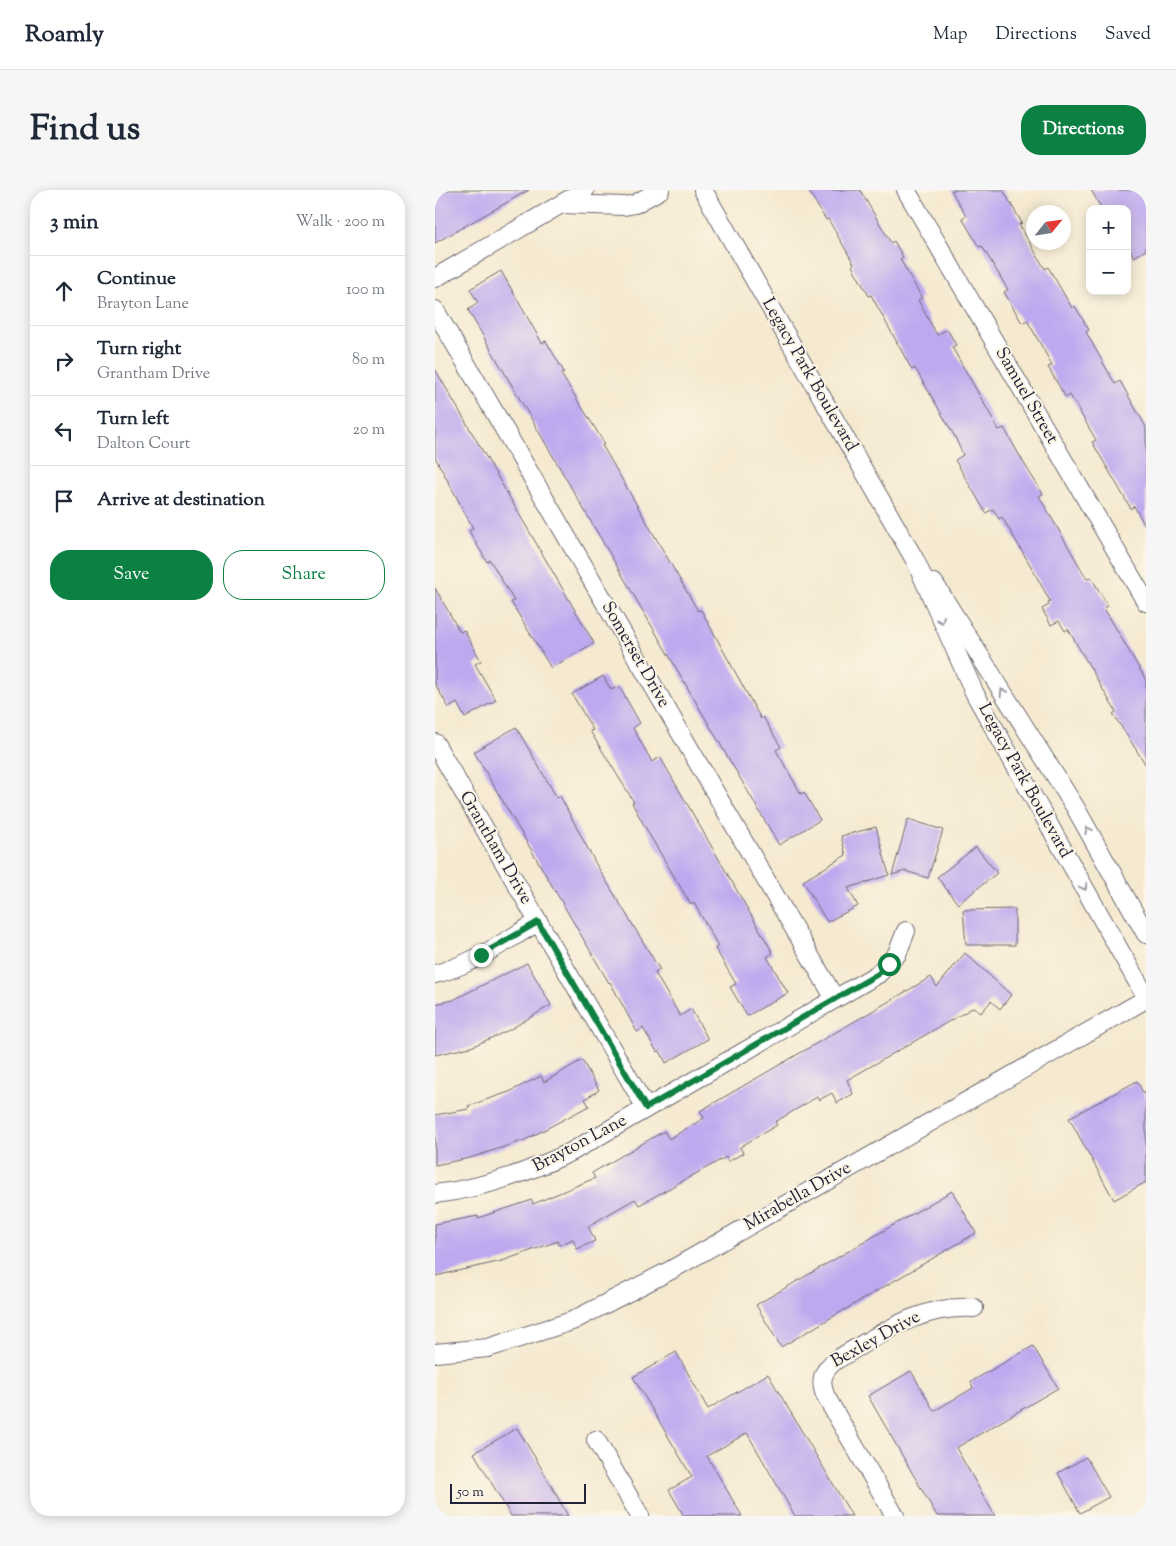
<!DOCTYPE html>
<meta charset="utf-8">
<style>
:root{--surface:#fff;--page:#f6f6f7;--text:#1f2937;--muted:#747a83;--line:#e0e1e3;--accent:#0b8043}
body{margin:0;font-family:"Sorts Mill Goudy",serif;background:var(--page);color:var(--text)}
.controls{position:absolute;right:15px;top:15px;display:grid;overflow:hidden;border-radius:10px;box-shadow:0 2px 12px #0003}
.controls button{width:45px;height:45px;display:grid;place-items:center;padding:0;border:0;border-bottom:1px solid var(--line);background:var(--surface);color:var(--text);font:25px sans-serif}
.compass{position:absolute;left:591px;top:15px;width:45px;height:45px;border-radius:50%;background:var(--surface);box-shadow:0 2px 12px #0003;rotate:60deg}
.scale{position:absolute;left:15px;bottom:12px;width:136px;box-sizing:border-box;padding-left:5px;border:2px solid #22223b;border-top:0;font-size:14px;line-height:18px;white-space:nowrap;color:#22223b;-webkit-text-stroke:4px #fcf5e5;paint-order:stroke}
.stop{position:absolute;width:15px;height:15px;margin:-11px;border:4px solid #0b8043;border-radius:50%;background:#fff}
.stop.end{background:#0b8043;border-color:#fff;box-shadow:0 1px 5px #0008}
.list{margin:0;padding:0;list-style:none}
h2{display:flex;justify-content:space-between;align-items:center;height:65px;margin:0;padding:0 20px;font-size:21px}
h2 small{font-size:16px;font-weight:400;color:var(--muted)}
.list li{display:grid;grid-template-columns:32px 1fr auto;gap:15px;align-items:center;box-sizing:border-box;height:70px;padding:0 20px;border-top:1px solid var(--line)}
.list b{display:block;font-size:19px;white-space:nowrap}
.list p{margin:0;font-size:16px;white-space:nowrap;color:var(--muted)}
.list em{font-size:16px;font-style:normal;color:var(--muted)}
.actions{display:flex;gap:10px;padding:15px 20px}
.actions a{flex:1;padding:11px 0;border:1px solid var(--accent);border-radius:20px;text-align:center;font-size:18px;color:var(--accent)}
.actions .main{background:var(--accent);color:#fff}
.icon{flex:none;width:28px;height:28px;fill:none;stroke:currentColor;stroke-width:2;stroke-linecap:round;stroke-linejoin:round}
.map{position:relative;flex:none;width:711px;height:1326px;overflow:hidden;border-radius:20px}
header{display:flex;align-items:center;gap:30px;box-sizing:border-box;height:70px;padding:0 25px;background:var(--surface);border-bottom:1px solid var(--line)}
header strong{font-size:24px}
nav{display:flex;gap:28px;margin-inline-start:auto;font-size:18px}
.intro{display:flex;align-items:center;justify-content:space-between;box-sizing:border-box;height:120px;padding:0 30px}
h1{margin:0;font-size:35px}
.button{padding:12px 22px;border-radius:20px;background:var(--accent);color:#fff;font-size:18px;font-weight:700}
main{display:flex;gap:30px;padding:0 30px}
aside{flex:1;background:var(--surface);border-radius:20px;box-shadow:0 2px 12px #0003}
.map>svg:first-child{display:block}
.building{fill:#bea8ef}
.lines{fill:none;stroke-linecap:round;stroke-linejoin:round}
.minor-casing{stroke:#6c686f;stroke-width:20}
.minor{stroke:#fff;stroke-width:18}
.oneway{stroke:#9c9ca7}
.route{stroke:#0b8043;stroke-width:6}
.labels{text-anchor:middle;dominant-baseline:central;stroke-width:4;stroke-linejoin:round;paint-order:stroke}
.street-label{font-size:18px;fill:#22223b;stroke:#fcf5e5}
</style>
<header>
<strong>Roamly</strong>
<nav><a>Map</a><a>Directions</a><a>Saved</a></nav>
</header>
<div class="intro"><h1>Find us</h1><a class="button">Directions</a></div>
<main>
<aside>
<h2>3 min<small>Walk · 200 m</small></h2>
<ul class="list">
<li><svg class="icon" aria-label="ahead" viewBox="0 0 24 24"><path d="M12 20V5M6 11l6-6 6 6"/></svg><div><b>Continue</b><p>Brayton Lane</p></div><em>100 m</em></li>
<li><svg class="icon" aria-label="right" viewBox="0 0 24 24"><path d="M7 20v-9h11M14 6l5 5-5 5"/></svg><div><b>Turn right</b><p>Grantham Drive</p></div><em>80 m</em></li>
<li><svg class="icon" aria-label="left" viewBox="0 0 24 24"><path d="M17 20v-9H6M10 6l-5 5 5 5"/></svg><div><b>Turn left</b><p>Dalton Court</p></div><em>20 m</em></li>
<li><svg class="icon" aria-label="arrive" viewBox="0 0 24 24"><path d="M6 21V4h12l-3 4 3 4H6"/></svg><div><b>Arrive at destination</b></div></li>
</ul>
<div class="actions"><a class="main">Save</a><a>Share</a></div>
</aside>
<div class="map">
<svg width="711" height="1326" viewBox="0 0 711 1326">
<rect width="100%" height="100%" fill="#fcf5e5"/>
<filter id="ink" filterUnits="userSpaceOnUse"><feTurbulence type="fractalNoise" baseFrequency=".02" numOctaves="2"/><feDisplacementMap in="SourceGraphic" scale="10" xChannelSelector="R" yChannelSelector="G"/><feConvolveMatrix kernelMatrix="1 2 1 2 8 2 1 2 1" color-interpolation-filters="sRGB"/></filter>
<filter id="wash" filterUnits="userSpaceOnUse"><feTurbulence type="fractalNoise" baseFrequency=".0096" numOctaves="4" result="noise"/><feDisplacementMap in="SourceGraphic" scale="20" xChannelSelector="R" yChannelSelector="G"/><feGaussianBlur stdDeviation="1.12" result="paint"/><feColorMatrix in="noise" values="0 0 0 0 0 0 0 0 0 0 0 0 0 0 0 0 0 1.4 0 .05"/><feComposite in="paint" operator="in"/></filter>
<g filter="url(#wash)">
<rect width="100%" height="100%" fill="#f5e9d0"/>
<g id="blocks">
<g class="building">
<polygon points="0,0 94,0 0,53"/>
<polygon points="373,0 425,0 456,53 459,51 468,67 465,69 487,108 483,110 502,145 512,139 521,155 517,157 538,194 564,240 569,238 590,275 608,304 604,306 652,389 656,387 673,416 669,418 711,490 711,575 678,524 681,522 633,439 630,441 624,431 616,435 607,419 614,415 613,412 615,411 594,373 567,327 564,329 558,319 551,323 520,270 528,265 520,247 480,178 477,180 436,105 434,106 417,76 419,74 393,29 391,30"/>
<polygon points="516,0 568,0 587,33 584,34 610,79 613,77 637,118 640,116 654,140 651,142 680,194 685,191 711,237 711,337 699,316 696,319 674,281 657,252 661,250 635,205 631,208 613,177 617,175 592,130 587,133 569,102 573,100 547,56 544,57 527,28 531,26"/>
<polygon points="656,0 711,0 711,60 699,67 692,55 692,19 667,19"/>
<polygon points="66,81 107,153 111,151 129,182 126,184 170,254 167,255 192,298 263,421 266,420 326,529 328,527 346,557 341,560 366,604 369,602 385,630 344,655 33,120 43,113 35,99"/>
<polygon points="0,179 159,453 116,478 76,412 79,411 55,370 52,372 34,341 38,338 0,267"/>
<polygon points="0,398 25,442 29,440 46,471 40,474 61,510 30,528 22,513 14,518 0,494"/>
<polygon points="168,486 176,500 184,496 205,533 198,538 217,572 225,567 338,763 332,767 353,803 312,826 295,797 301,794 280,758 283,756 259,713 256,715 214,644 197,613 199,612 155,541 158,540 137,504"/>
<polygon points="81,537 122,608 125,606 161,674 225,780 220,783 245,826 256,819 273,849 231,873 225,861 222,862 208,838 202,842 175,792 174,793 39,562"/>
<polygon points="473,629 508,640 493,688 470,681 457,685"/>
<polygon points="441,637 454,685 413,698 423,716 392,732 368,691 411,665 406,646"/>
<polygon points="541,657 562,683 523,714 502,687"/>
<polygon points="580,719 580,755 531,755 528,720"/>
<polygon points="530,763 576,805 565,819 556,811 546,823 539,817 412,890 418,904 402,913 397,903 384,910 382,907 340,932 342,935 305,957 308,963 293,972 291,967 204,1015 200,1009 153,1036 160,1051 142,1059 138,1049 124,1055 123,1051 67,1071 0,1086 0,1034 43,1026 43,1028 97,1010 98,1014 160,988 157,983 229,941 234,949 269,928 265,921 496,787 502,797"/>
<polygon points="92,773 116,815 74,840 36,857 0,865 0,814 18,810"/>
<polygon points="147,870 164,900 150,909 154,916 90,950 35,968 0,975 0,925 34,919 33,916 74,902 106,886 109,892"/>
<polygon points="702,891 711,908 711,992 679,1010 634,928"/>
<polygon points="517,1001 541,1043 346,1157 321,1115"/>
<polygon points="598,1156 623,1198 521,1258 560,1326 502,1326 433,1206 476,1181 499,1221 538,1198 536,1192 544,1187"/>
<polygon points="241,1162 273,1219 333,1184 417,1326 360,1326 312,1243 272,1266 307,1326 249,1326 234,1300 257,1287 198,1187"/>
<polygon points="82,1238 104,1274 133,1326 76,1326 39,1263"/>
<polygon points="651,1267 674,1307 645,1323 623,1283"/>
</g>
</g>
</g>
<g filter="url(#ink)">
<use href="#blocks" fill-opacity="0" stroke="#6c686f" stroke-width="1"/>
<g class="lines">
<g class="minor-casing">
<g id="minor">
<polyline points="268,0 480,370 540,504 711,807"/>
<polyline points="471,0 711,412"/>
<polyline points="127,14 189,16 200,14 225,0"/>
<polyline points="0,88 150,0"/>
<polyline points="0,120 400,809"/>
<polyline points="499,393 640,617 711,744"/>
<polyline points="0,553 211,918"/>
<path d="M0 784C37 775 70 751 103 732"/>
<path d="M0 1004C49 998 92 983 136 962L443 784 462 764 471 741"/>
<polyline points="0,1163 53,1158 137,1131 236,1080 711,809"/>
<polyline points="161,1250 205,1326"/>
<path d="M460 1326 391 1207C384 1191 387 1181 401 1170 446 1144 486 1114 539 1118"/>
</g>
</g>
<use href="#minor" class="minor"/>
</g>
<defs><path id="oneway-chevron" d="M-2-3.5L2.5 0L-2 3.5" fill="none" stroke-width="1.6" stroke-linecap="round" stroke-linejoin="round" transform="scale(1.25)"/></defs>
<g class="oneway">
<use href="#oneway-chevron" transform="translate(506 430) rotate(66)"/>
<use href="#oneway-chevron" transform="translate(568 502) rotate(-122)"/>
<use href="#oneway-chevron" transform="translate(653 640) rotate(-119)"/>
<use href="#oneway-chevron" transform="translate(649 697) rotate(61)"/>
</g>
</g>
<g class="lines" filter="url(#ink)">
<polyline class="route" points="46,765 103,732 211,918 443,784 454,774"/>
</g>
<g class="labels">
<g class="street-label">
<text transform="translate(374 185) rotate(60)">Legacy Park Boulevard</text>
<text transform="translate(591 206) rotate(60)">Samuel Street</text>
<text transform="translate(200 465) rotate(60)">Somerset Drive</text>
<text transform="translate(589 591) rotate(61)">Legacy Park Boulevard</text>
<text transform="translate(60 658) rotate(60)">Grantham Drive</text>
<text transform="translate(145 954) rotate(-28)">Brayton Lane</text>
<text transform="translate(363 1007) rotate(-30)">Mirabella Drive</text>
<text transform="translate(441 1150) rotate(-29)">Bexley Drive</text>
</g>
</g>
</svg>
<div class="controls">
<button>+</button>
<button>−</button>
</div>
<svg class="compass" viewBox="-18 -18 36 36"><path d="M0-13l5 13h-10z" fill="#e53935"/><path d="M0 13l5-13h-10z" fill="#747a83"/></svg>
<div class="scale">50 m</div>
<div class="stop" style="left:454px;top:774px"></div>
<div class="stop end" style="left:46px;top:765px"></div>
</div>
</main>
